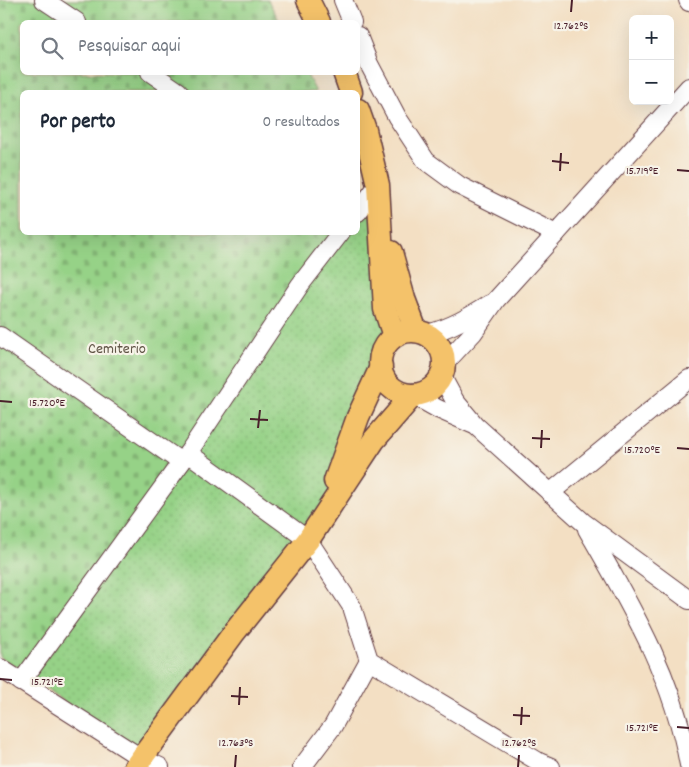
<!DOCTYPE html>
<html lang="pt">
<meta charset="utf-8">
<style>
:root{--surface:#fff;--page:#f2f2f3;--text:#1f2937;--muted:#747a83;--line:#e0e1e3}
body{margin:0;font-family:Dekko,sans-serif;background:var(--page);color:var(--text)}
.controls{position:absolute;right:15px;top:15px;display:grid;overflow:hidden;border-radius:8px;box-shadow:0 5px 20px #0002}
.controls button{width:45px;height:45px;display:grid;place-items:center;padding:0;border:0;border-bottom:1px solid var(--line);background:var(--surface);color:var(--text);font:25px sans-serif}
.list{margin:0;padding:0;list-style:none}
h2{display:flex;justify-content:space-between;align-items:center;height:65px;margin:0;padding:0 20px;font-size:21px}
h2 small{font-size:16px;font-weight:400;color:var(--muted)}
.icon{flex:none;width:28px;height:28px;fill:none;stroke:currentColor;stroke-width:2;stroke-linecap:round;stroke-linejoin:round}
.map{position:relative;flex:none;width:689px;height:767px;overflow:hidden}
.search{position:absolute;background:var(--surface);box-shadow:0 5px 20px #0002;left:20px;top:20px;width:340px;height:55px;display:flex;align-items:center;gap:12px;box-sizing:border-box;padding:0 18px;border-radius:8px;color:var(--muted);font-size:19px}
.panel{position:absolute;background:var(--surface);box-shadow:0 5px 20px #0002;left:20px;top:90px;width:340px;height:145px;border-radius:8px}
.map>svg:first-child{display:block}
.grass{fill:url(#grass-dots);stroke:#707859}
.cemetery{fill:url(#cemetery-stones);stroke:#707859}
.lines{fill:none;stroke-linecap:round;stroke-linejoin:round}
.minor-casing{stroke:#633c42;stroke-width:20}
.major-casing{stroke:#633c42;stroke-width:25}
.minor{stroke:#fff;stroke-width:18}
.major{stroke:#f4c26a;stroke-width:22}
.ticks{fill:none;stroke:#4a1f2b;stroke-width:2}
.labels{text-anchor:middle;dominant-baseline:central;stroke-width:4.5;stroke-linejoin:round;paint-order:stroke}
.park-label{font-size:16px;fill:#615547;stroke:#f7f3e8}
.ticks-label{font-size:12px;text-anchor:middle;fill:#4a1f2b;stroke:#f7f3e8;stroke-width:4.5;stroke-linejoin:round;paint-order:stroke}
</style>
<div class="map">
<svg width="689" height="767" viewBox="0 0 689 767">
<defs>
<pattern id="grass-dots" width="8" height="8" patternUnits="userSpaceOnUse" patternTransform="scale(1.25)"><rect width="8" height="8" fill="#96d287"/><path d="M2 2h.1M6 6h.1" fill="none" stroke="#83b475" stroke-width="1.8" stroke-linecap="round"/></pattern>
<pattern id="cemetery-stones" width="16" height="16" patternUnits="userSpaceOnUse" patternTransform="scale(1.25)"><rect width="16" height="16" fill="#96d287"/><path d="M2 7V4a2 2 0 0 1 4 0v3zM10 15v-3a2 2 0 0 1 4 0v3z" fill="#83b475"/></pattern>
</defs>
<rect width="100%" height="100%" fill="#f7f3e8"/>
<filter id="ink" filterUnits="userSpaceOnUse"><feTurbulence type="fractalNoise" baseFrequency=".02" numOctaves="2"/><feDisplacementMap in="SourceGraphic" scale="10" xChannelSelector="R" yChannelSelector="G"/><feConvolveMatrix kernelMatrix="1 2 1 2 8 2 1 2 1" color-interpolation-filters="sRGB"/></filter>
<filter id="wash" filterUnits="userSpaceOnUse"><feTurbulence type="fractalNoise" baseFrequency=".0096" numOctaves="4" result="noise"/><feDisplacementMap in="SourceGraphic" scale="20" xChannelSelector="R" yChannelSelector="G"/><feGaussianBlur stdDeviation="1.12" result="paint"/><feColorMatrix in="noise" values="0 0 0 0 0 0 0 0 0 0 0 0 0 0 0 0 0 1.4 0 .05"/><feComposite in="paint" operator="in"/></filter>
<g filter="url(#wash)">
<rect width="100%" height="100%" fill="#f3dfc3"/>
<path class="grass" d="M378 185 394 336C384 346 381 354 381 367L318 523 141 758 27 675 341 233 358 232V212Z"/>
<polygon class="cemetery" points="0,0 268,0 280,22 22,22 22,72 306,73 316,92 22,92 22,232 341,233 27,675 0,657"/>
</g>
<g filter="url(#ink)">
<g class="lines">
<g class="minor-casing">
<g id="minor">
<polyline points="44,0 77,22"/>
<polyline points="343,0 352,22"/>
<polyline points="688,0 689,2"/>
<polyline points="358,36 369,64 397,117 426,161 460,186 556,234"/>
<polyline points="150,72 179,92"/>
<polyline points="358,212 378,185"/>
<path d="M427 334C451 328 469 317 490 304"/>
<polyline points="0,336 181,462"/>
<polyline points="444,364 473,333 496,300 689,87"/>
<polyline points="441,375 455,401 475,425 583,522 689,600"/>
<polyline points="413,395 438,409 472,424"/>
<polyline points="188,453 308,540 352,607 369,660 539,762 551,767"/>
<polyline points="550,493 689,379"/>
<path d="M587 529C631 606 673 676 689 765"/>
<polyline points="0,668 141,758 160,767"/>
<polyline points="21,682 188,453 300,285 341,232"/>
<polyline points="302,767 333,726 369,660"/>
</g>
</g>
<g class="major-casing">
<g id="major">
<polyline points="308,0 319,22"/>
<polyline points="344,72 351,92"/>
<polyline points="358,110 365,130 378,185 385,309 394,336"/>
<polyline points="391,252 404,299 416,331"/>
<circle cx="412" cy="363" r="32"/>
<polyline points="335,481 358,417 381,367"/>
<polyline points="135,767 233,634 308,540 374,440 413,395"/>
</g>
</g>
<use href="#minor" class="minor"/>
<use href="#major" class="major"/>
</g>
</g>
<path class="ticks" d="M571 12 572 0M552 161 569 163M677 170 689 171M560 171 561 153M0 401 12 402M250 419 268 420M258 428 260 410M532 438 550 439M541 448 542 430M677 448 689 449M0 679 12 680M231 696 248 697M239 705 240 687M513 715 530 716M521 725 522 707M677 727 689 728M235 767 236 755M518 767 519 755"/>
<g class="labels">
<g class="park-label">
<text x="117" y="349">Cemiterio</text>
</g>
</g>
<g class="ticks-label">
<text x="571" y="29">12.762°S</text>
<text x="642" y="174">15.719°E</text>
<text x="47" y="406">15.720°E</text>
<text x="642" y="453">15.720°E</text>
<text x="47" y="685">15.721°E</text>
<text x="642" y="731">15.721°E</text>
<text x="236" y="746">12.763°S</text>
<text x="519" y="746">12.762°S</text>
</g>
</svg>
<div class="controls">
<button>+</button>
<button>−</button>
</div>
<div class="search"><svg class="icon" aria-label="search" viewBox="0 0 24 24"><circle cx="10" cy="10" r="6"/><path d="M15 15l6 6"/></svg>Pesquisar aqui</div>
<section class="panel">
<h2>Por perto<small>0 resultados</small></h2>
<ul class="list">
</ul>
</section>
</div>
